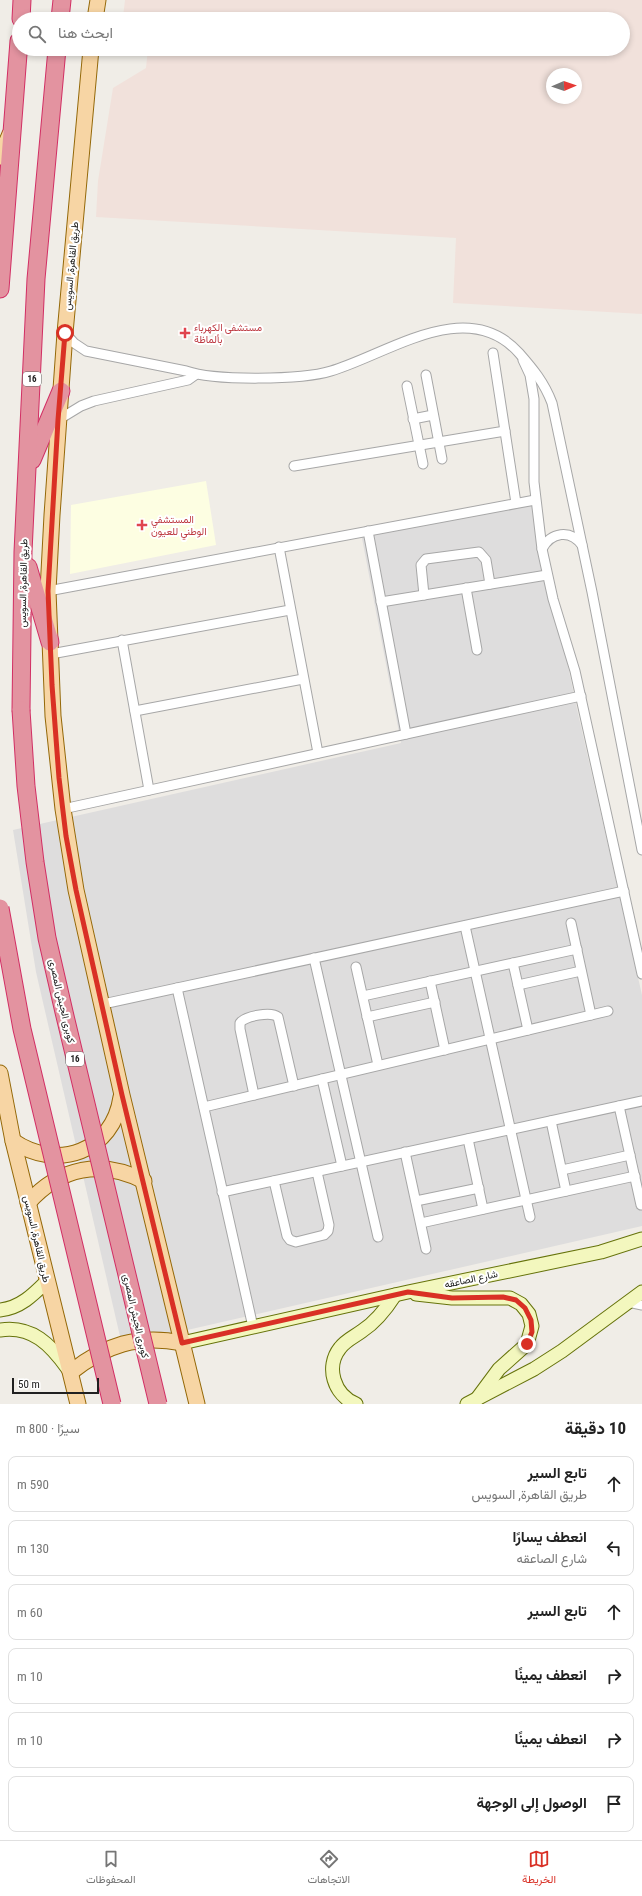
<!DOCTYPE html>
<html lang="ar">
<meta charset="utf-8">
<style>
:root{--surface:#fff;--page:#f6f6f6;--text:#222;--muted:#767676;--line:#e0e0e0;--accent:#d93025}
body{margin:0;font-family:"Roboto Condensed",Vazirmatn,sans-serif;background:var(--page);color:var(--text);direction:rtl}
.compass{position:absolute;left:546px;top:68px;width:36px;height:36px;border-radius:50%;background:var(--surface);box-shadow:0 2px 6px #0003;rotate:88deg}
.scale{position:absolute;left:12px;bottom:10px;width:87px;box-sizing:border-box;padding-left:4px;border:2px solid #202020;border-top:0;font-size:11px;line-height:14px;white-space:nowrap;color:#202020;-webkit-text-stroke:3px #fff;paint-order:stroke}
.stop{position:absolute;width:12px;height:12px;margin:-9px;border:3px solid #d93025;border-radius:50%;background:#fff}
.stop.end{background:#d93025;border-color:#fff;box-shadow:0 1px 4px #0008}
.list{margin:0;padding:0;list-style:none}
h2{display:flex;justify-content:space-between;align-items:center;height:52px;margin:0;padding:0 16px;font-size:17px}
h2 small{font-size:13px;font-weight:400;color:var(--muted)}
.list li{display:grid;grid-template-columns:26px 1fr auto;gap:12px;align-items:center;box-sizing:border-box;height:56px;margin:0 8px 8px;padding:0 8px;border:1px solid var(--line);border-radius:8px}
.list b{display:block;font-size:15px;white-space:nowrap}
.list p{margin:0;font-size:13px;white-space:nowrap;color:var(--muted)}
.list em{font-size:13px;font-style:normal;color:var(--muted)}
.icon{flex:none;width:22px;height:22px;fill:none;stroke:currentColor;stroke-width:2;stroke-linecap:round;stroke-linejoin:round}
.map{position:relative;flex:none;width:642px;height:1404px;overflow:hidden;direction:ltr}
.search{position:absolute;background:var(--surface);box-shadow:0 2px 6px #0003;left:12px;right:12px;top:12px;height:44px;display:flex;align-items:center;gap:10px;box-sizing:border-box;padding:0 14px;border-radius:22px;color:var(--muted);font-size:15px}
.sheet{height:436px;background:var(--surface)}
nav{display:flex;justify-content:space-around;align-items:center;box-sizing:border-box;height:56px;border-top:1px solid var(--line);background:var(--surface);font-size:11px;color:var(--muted)}
nav a{display:grid;justify-items:center;gap:2px}
nav .on{color:var(--accent)}
.map>svg:first-child{display:block}
.residential{fill:#dedddd}
.education{fill:#fdfee2}
.military{fill:#f1e1db;fill-rule:evenodd}
.lines{fill:none;stroke-linecap:round;stroke-linejoin:round}
.street-casing{stroke:#a7a7a7;stroke-width:11}
.secondary-casing{stroke:#66730b;stroke-width:15}
.primary-casing{stroke:#946808;stroke-width:17}
.highway-casing{stroke:#d22f64;stroke-width:19}
.street{stroke:#fff;stroke-width:9}
.secondary{stroke:#f3f7be;stroke-width:13}
.primary{stroke:#f7d5a4;stroke-width:15}
.highway{stroke:#e393a0;stroke-width:17}
.highway-bridge-casing{stroke:#d22f64;stroke-width:19;stroke-linecap:butt}
.highway-bridge{stroke:#e393a0;stroke-width:17}
.route{stroke:#d93025;stroke-width:5}
.health-dot{fill:#e0444e;stroke:#fff;stroke-width:1.5}
.labels{text-anchor:middle;dominant-baseline:central;stroke-width:4;stroke-linejoin:round;paint-order:stroke}
.shield{fill:#fff;stroke:#636363;stroke-width:1}
.shield-label{font-size:9px;font-weight:bold;fill:#202020}
.street-label{font-size:10px;fill:#202020;stroke:#fff}
.health-label{font-size:10px;fill:#be3a42;stroke:#fff;text-anchor:start}
</style>
<div class="map">
<svg width="642" height="1404" viewBox="0 0 642 1404">
<rect width="100%" height="100%" fill="#f0ede7"/>
<polygon class="residential" points="533,499 577,709 642,995 642,1226 122,1345 36,972 13,830 401,743 361,533"/>
<polygon class="education" points="206,481 216,545 70,574 71,505"/>
<path class="military" d="M125 0H642V314L453 303 456 238 96 217 98 181 113 88 146 68 148 49H623V19H125L123 17ZM552 74H576V98H552Z"/>
<g class="lines">
<g class="street-casing">
<g id="street">
<path d="M65 333 74 343 86 351 186 371C214 381 302 380 331 371 388 354 467 295 519 353 533 369 544 382 552 403L592 592 642 850"/>
<polyline points="493,353 516,503"/>
<polyline points="523,360 530,375 534,399 534,482 542,549 553,599 575,671 642,974"/>
<polyline points="426,375 442,459"/>
<polyline points="407,386 423,464"/>
<polyline points="413,419 433,415"/>
<polyline points="58,420 81,406 94,401 188,380 195,375"/>
<polyline points="294,466 505,431"/>
<polyline points="368,531 406,734"/>
<polyline points="279,547 318,753"/>
<path d="M542 549C551 532 570 529 582 545"/>
<polyline points="466,588 477,650"/>
<polyline points="48,591 535,500"/>
<polyline points="424,595 421,565 426,559 479,552 486,560 490,584"/>
<polyline points="381,602 547,575"/>
<polyline points="122,640 149,790"/>
<polyline points="51,654 290,610"/>
<polyline points="135,711 303,679"/>
<polyline points="63,809 581,696"/>
<polyline points="571,923 591,1015"/>
<polyline points="465,926 530,1217"/>
<polyline points="314,958 378,1237"/>
<polyline points="513,963 528,1030"/>
<polyline points="356,967 378,1065"/>
<polyline points="430,981 445,1050"/>
<polyline points="518,985 581,971"/>
<polyline points="177,988 253,1327"/>
<polyline points="363,996 577,949"/>
<polyline points="103,1004 624,891"/>
<polyline points="367,1017 435,1002"/>
<polyline points="322,1079 342,1166"/>
<path d="M254 1095 240 1029V1023C245 1016 271 1011 278 1017L294 1086"/>
<polyline points="619,1106 641,1205"/>
<polyline points="204,1107 608,1011"/>
<polyline points="551,1121 566,1191"/>
<polyline points="468,1139 483,1209"/>
<polyline points="405,1152 426,1249"/>
<polyline points="562,1170 630,1155"/>
<polyline points="274,1181 287,1236 290,1240 296,1242 324,1235 328,1231 329,1225 317,1172"/>
<polyline points="222,1192 642,1101"/>
<polyline points="416,1201 479,1188"/>
<polyline points="421,1223 635,1176"/>
<polyline points="628,1302 642,1305"/>
</g>
</g>
<g class="secondary-casing">
<g id="secondary">
<polyline points="416,1294 452,1298 510,1298 521,1304 529,1314 532,1326 527,1344 499,1369 476,1400"/>
<path d="M0 1310C20 1308 33 1295 47 1281"/>
<path d="M0 1330C32 1325 51 1345 68 1369"/>
<polyline points="182,1343 408,1292 601,1252 642,1239"/>
<path d="M356 1404C334 1395 325 1367 340 1348 346 1340 354 1337 362 1331 376 1322 386 1309 395 1295"/>
<polyline points="467,1404 534,1369 562,1351 642,1292"/>
</g>
</g>
<g class="primary-casing">
<g id="primary">
<polyline points="95,19 98,0"/>
<polyline points="91,49 65,333 52,515 48,591 53,716 63,809 76,890 122,1095 197,1404"/>
<polyline points="0,157 10,134"/>
<polyline points="0,1073 13,1141 78,1404"/>
<path d="M13 1141C58 1172 113 1151 121 1097"/>
<path d="M28 1203C60 1167 101 1159 144 1181"/>
<path d="M71 1372C105 1345 138 1334 182 1343"/>
</g>
</g>
<g class="highway-casing">
<g id="highway">
<polyline points="21,19 22,0"/>
<polyline points="60,19 62,0"/>
<polyline points="0,289 19,41"/>
<polyline points="32,460 61,391"/>
<polyline points="28,567 50,642"/>
<polyline points="21,710 23,552 36,279 57,49"/>
</g>
</g>
<use href="#street" class="street"/>
<use href="#secondary" class="secondary"/>
<use href="#primary" class="primary"/>
<use href="#highway" class="highway"/>
<g class="highway-bridge-casing">
<g id="highway-bridge">
<polyline points="21,710 26,786 35,862 47,938 64,1012 158,1404"/>
<polyline points="0,908 22,1029 112,1404"/>
</g>
</g>
<use href="#highway-bridge" class="highway-bridge"/>
</g>
<g class="lines">
<polyline class="route" points="65,333 58,420 48,591 52,685 59,778 66,836 76,890 122,1095 182,1343 408,1292 452,1298 503,1297 516,1300 525,1308 531,1320 532,1332 527,1344"/>
</g>
<g class="health-dot">
<path d="M183 327h4v4h4v4h-4v4h-4v-4h-4v-4h4z"/>
<path d="M140 519h4v4h4v4h-4v4h-4v-4h-4v-4h4z"/>
</g>
<g class="labels">
<g class="shield">
<rect x="23" y="372" width="18" height="14" rx="3"/>
<rect x="66" y="1052" width="18" height="14" rx="3"/>
</g>
<g class="shield-label">
<text x="32" y="379">16</text>
<text x="75" y="1059">16</text>
</g>
<g class="street-label">
<text transform="translate(71 266) rotate(-85)">طريق القاهرة, السويس</text>
<text transform="translate(23 583) rotate(-89)">طريق القاهرة, السويس</text>
<text transform="translate(62 1001) rotate(77)">كوبرى الجيش المصرى</text>
<text transform="translate(37 1239) rotate(77)">طريق القاهرة, السويس</text>
<text transform="translate(471 1279) rotate(-12)">شارع الصاعقه</text>
<text transform="translate(136 1316) rotate(77)">كوبرى الجيش المصرى</text>
</g>
<g class="health-label">
<text x="194" y="327">مستشفى الكهرباء<tspan x="194" dy="12">بألماظة</tspan></text>
<text x="151" y="519">المستشفي<tspan x="151" dy="12">الوطني للعيون</tspan></text>
</g>
</g>
</svg>
<svg class="compass" viewBox="-18 -18 36 36"><path d="M0-13l5 13h-10z" fill="#e53935"/><path d="M0 13l5-13h-10z" fill="#767676"/></svg>
<div class="scale">50 m</div>
<div class="stop" style="left:65px;top:333px"></div>
<div class="stop end" style="left:527px;top:1344px"></div>
<div class="search"><svg class="icon" aria-label="search" viewBox="0 0 24 24"><circle cx="10" cy="10" r="6"/><path d="M15 15l6 6"/></svg>ابحث هنا</div>
</div>
<section class="sheet">
<h2>10 دقيقة<small>سيرًا · 800 m</small></h2>
<ul class="list">
<li><svg class="icon" aria-label="ahead" viewBox="0 0 24 24"><path d="M12 20V5M6 11l6-6 6 6"/></svg><div><b>تابع السير</b><p>طريق القاهرة, السويس</p></div><em>590 m</em></li>
<li><svg class="icon" aria-label="left" viewBox="0 0 24 24"><path d="M17 20v-9H6M10 6l-5 5 5 5"/></svg><div><b>انعطف يسارًا</b><p>شارع الصاعقه</p></div><em>130 m</em></li>
<li><svg class="icon" aria-label="ahead" viewBox="0 0 24 24"><path d="M12 20V5M6 11l6-6 6 6"/></svg><div><b>تابع السير</b></div><em>60 m</em></li>
<li><svg class="icon" aria-label="right" viewBox="0 0 24 24"><path d="M7 20v-9h11M14 6l5 5-5 5"/></svg><div><b>انعطف يمينًا</b></div><em>10 m</em></li>
<li><svg class="icon" aria-label="right" viewBox="0 0 24 24"><path d="M7 20v-9h11M14 6l5 5-5 5"/></svg><div><b>انعطف يمينًا</b></div><em>10 m</em></li>
<li><svg class="icon" aria-label="arrive" viewBox="0 0 24 24"><path d="M6 21V4h12l-3 4 3 4H6"/></svg><div><b>الوصول إلى الوجهة</b></div></li>
</ul>
</section>
<nav>
<a class="on"><svg class="icon" aria-label="map" viewBox="0 0 24 24"><path d="M3 6l6-2 6 2 6-2v14l-6 2-6-2-6 2zM9 4v14M15 6v14"/></svg>الخريطة</a>
<a><svg class="icon" aria-label="directions" viewBox="0 0 24 24"><path d="M12 3l9 9-9 9-9-9zM9 14v-3h6M13 9l2 2-2 2"/></svg>الاتجاهات</a>
<a><svg class="icon" aria-label="saved" viewBox="0 0 24 24"><path d="M7 4h10v16l-5-4-5 4z"/></svg>المحفوظات</a>
</nav>
